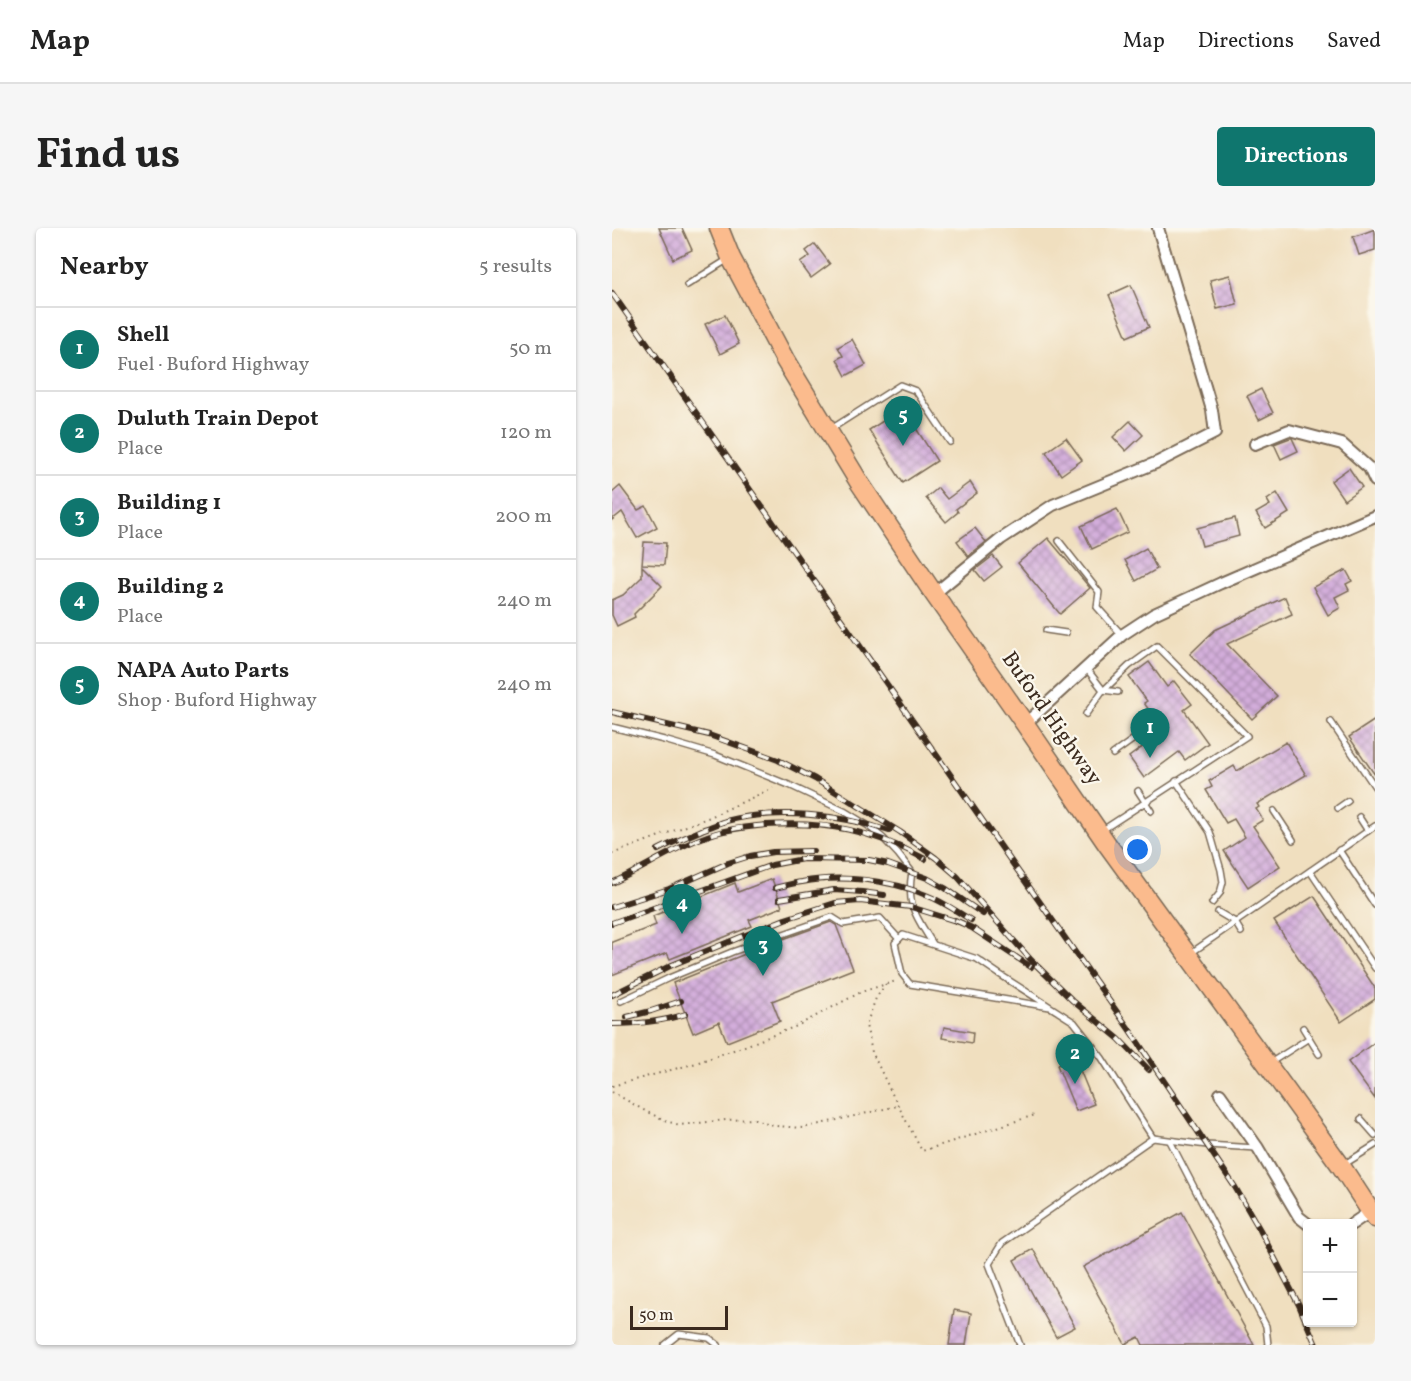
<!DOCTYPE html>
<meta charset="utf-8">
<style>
:root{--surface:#fff;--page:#f6f6f6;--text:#222;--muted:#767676;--line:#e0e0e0;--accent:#0f766e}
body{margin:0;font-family:Vollkorn,serif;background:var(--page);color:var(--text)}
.controls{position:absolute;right:18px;bottom:18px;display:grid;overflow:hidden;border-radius:6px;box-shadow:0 2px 4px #0004}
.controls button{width:54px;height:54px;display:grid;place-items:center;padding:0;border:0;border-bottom:2px solid var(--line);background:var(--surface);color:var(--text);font:30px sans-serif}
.scale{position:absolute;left:18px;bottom:15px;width:98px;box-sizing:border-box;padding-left:6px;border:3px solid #3b2a1e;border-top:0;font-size:16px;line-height:21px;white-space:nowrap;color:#3b2a1e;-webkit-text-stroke:4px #fbf7ec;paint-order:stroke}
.you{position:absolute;left:526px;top:622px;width:21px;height:21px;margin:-15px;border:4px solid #fff;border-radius:50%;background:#1a73e8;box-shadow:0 0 0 9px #1a73e833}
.badge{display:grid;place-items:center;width:39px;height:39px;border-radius:50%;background:var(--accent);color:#fff;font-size:20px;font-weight:700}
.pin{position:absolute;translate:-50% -50px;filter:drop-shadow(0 2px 3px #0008)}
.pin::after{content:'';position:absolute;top:32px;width:21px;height:18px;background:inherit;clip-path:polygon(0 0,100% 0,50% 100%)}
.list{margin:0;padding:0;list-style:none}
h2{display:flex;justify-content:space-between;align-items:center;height:78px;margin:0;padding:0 24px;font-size:26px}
h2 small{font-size:20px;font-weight:400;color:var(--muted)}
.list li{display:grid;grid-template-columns:39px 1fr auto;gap:18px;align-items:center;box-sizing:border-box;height:84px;padding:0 24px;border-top:2px solid var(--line)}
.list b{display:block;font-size:22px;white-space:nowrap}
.list p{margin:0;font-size:20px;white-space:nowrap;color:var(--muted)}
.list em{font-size:20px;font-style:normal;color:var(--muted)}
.map{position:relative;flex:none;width:763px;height:1117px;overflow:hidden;border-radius:6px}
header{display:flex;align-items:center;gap:36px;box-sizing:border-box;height:84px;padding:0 30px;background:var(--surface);border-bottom:2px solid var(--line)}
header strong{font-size:28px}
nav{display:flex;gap:33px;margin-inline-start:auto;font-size:21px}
.intro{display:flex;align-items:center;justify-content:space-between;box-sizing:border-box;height:144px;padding:0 36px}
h1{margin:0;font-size:42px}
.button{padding:15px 27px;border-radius:6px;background:var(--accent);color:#fff;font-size:21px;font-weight:700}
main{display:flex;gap:36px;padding:0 36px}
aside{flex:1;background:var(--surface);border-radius:6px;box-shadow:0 2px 4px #0004}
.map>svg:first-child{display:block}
.building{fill:url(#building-cross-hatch)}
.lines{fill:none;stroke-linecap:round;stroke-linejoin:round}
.lane-casing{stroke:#7a6956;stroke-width:8}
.street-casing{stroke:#7a6956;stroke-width:14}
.primary-casing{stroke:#7a6956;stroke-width:21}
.path{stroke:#7a6956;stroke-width:2;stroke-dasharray:1.5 4.5;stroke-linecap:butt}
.lane{stroke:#fff;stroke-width:5}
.street{stroke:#fff;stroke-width:10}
.primary{stroke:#fbbb8d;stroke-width:18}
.rail-casing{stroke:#3b2a1e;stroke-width:6}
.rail{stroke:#fbf7ec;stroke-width:4;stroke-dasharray:11;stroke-linecap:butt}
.labels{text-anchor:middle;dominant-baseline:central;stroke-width:4.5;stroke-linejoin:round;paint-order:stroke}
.street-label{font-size:22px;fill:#3b2a1e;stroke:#fbf7ec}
</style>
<header>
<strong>Map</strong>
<nav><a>Map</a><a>Directions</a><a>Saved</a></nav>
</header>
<div class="intro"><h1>Find us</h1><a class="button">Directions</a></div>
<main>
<aside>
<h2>Nearby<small>5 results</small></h2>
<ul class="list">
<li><span class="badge">1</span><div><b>Shell</b><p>Fuel · Buford Highway</p></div><em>50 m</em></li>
<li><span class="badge">2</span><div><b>Duluth Train Depot</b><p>Place</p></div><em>120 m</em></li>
<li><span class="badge">3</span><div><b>Building 1</b><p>Place</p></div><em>200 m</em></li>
<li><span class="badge">4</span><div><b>Building 2</b><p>Place</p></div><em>240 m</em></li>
<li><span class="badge">5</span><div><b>NAPA Auto Parts</b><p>Shop · Buford Highway</p></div><em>240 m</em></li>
</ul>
</aside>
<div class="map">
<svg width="763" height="1117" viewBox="0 0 763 1117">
<defs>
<pattern id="building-cross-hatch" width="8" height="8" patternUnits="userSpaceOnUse" patternTransform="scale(1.5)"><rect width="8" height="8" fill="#d3addb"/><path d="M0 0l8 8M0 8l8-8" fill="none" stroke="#ac8db1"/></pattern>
</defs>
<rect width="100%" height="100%" fill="#fbf7ec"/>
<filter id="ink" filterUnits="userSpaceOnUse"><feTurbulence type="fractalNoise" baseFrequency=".0167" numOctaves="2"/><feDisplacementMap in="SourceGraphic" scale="12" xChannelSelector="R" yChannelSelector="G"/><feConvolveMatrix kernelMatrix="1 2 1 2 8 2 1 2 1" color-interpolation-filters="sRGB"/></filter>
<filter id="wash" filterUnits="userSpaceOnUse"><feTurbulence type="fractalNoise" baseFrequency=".008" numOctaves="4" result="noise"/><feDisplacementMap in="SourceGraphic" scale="24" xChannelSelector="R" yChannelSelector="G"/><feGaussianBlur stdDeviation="1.35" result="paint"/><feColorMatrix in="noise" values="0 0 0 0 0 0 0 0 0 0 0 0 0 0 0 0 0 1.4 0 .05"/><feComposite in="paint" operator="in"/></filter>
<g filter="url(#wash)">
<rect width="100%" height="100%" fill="#f0dfbf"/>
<g id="blocks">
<g class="building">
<polygon points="47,0 70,0 80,22 61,31"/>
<polygon points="763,1 763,22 747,27 741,9"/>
<polygon points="203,16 218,36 199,50 188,35 198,28 194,23"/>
<polygon points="618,47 625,76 605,81 598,52"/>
<polygon points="519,57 537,99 515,109 497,67"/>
<polygon points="113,87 127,116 108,126 93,96"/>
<polygon points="240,111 254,137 234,148 225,131 231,128 226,119"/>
<polygon points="649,161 661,185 647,192 635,168"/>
<polygon points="291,180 325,233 291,255 257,202"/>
<polygon points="518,193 531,207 514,223 501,209"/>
<polygon points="454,210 470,232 449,247 434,224"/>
<polygon points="678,210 680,210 686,223 669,231 662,216"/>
<polygon points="737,240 750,259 732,272 719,253"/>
<polygon points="358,254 365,265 344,281 346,284 334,294 314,270 326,260 335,271"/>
<polygon points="8,258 26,282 34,278 45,299 25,310 10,284 0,292 0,265"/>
<polygon points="665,265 677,285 653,300 644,285 658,277 655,272"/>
<polygon points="505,281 516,304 480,321 469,298"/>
<polygon points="623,290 627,308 590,318 585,300"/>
<polygon points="363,300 374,314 356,328 345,313"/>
<polygon points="436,310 478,360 448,386 406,335"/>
<polygon points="32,314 54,315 52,337 30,336"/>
<polygon points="534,320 545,341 524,353 513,332"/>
<polygon points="381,328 390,339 372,353 363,342"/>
<polygon points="30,338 50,358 22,386 23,389 5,398 0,387 0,372 11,367 30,349"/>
<polygon points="734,342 740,353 734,356 737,362 723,369 728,380 716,387 701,359"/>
<polygon points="673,369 680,386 615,416 665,468 640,491 578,426 603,402"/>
<polygon points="537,434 555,459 562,453 580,476 572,482 596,515 573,532 567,524 532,550 517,529 552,503 532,475 535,473 517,449"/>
<polygon points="763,492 763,547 737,509"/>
<polygon points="674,514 694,547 645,576 647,579 644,581 651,592 641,598 668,638 636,659 612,623 633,609 622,591 614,595 594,562 600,559 597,553 622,538 625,543"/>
<polygon points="160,651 170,679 137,692 140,698 58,731 55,725 0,747 0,714 44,697 41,688 123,655 126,664"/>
<polygon points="702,668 763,760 763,771 729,794 662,693"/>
<polygon points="219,694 224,697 241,741 160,773 168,793 115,814 107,794 81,805 61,755 163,714"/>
<polygon points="332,799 361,804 360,815 330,810"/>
<polygon points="763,814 763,871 736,834"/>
<polygon points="463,830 482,876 464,883 445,837"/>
<polygon points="570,984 642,1117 531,1117 527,1109 513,1116 471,1039"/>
<polygon points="421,1021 463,1099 444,1109 402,1032"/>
<polygon points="342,1082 359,1085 354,1117 337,1117"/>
</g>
</g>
</g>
<g filter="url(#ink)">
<use href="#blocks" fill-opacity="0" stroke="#7a6956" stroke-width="1.5"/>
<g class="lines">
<g class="lane-casing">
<g id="lane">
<polyline points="75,57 115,32"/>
<polyline points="219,201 288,157 304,163 338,214"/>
<polyline points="447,313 487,364 485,379 510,407"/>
<polyline points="434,402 454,405"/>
<polyline points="474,440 491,462 474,486"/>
<polyline points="491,462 506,464"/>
<polyline points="719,494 763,559"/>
<path d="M0 499 52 512 103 527 177 557 232 583 255 597 271 610 286 626 300 644C294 678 304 688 321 716"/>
<polyline points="501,526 533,503"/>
<polyline points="564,553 598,604 609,642 611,654 608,665 600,675"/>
<polyline points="526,563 539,583"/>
<polyline points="726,580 736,573"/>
<polyline points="662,583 681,612"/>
<polyline points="747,589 756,603"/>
<polyline points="489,603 635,508 545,418 517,438 492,462"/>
<polyline points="727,622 763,677"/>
<polyline points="698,643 763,740"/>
<polyline points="606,684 623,694 629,704"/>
<polyline points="579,725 763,598"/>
<polyline points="9,773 57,750 120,724 220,689 231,696 268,690 287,711"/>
<polyline points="438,779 298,756 290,746 283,715 291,707 365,731 387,746 462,794 490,830 541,910"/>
<polyline points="691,800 707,826"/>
<polyline points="658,835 697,810"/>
<polyline points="749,891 763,907"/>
<polyline points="558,913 654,1098 656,1117"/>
<polyline points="731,937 763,917"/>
<polyline points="53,1117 67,1106 97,1110 106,1117"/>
<polyline points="408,1117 377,1036 390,1015 541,910 595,917 644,920"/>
</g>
</g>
<g class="street-casing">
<g id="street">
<polyline points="643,216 677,202 730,216 757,240 763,253"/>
<polyline points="322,366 389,311 441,277 546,234 603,205 600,182 546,0"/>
<polyline points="413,496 510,407 542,386 609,355 763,288"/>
<polyline points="608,866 646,920 687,989 696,996"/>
<polyline points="740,996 759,983"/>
</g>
</g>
<g class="primary-casing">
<polyline id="primary" points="107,0 119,30 173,132 247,254 322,366 413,496 495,616 729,938 763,990"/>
</g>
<g class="path">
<polyline points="0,626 98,589 161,560"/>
<polyline points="274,756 264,770 254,797 260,824 278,862 310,923 423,887"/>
<polyline points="0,858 81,836 130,819 185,798 249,764 284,753"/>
<polyline points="0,864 35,884 57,894 68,897 114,892 143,891 164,898 191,900 285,878"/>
</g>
<use href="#lane" class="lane"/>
<use href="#street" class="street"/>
<use href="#primary" class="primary"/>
<g class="rail-casing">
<g id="rail">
<polyline points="0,65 517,801 623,959 648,1002 687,1077 704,1117"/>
<polyline points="0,484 97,507 166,532 203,551 288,604 324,630 345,648 419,732 461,773 507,811 537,842"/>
<path d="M46 622C61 614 77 608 92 601 99 599 107 595 114 593 165 580 228 586 277 603"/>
<path d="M0 655C34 639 68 616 104 605 120 600 136 599 154 597 214 593 260 602 313 631"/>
<path d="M163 660C172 658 181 655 190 654 228 646 279 652 314 667 330 673 344 683 359 692"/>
<polyline points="167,671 222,662 250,664 272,667"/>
<polyline points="0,679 57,661 116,635 138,628 161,624 201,623"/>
<polyline points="343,692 360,700 419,739"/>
<polyline points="0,695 160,637 191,631 257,632 276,636 315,650 333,660 371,686"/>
<polyline points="0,767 60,737 173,691 223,675 248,673 299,679 350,695"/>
<polyline points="15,789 39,783 69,773"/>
<path d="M0 796C26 796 49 794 74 786"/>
</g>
</g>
<use href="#rail" class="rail"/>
</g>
</g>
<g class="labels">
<g class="street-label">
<text transform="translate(439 491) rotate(55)">Buford Highway</text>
</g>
</g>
</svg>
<div class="controls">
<button>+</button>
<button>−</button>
</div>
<div class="scale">50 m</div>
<div class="you"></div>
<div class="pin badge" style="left:538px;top:530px">1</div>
<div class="pin badge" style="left:463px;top:856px">2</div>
<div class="pin badge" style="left:151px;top:748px">3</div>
<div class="pin badge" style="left:70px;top:706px">4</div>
<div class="pin badge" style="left:291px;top:218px">5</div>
</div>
</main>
